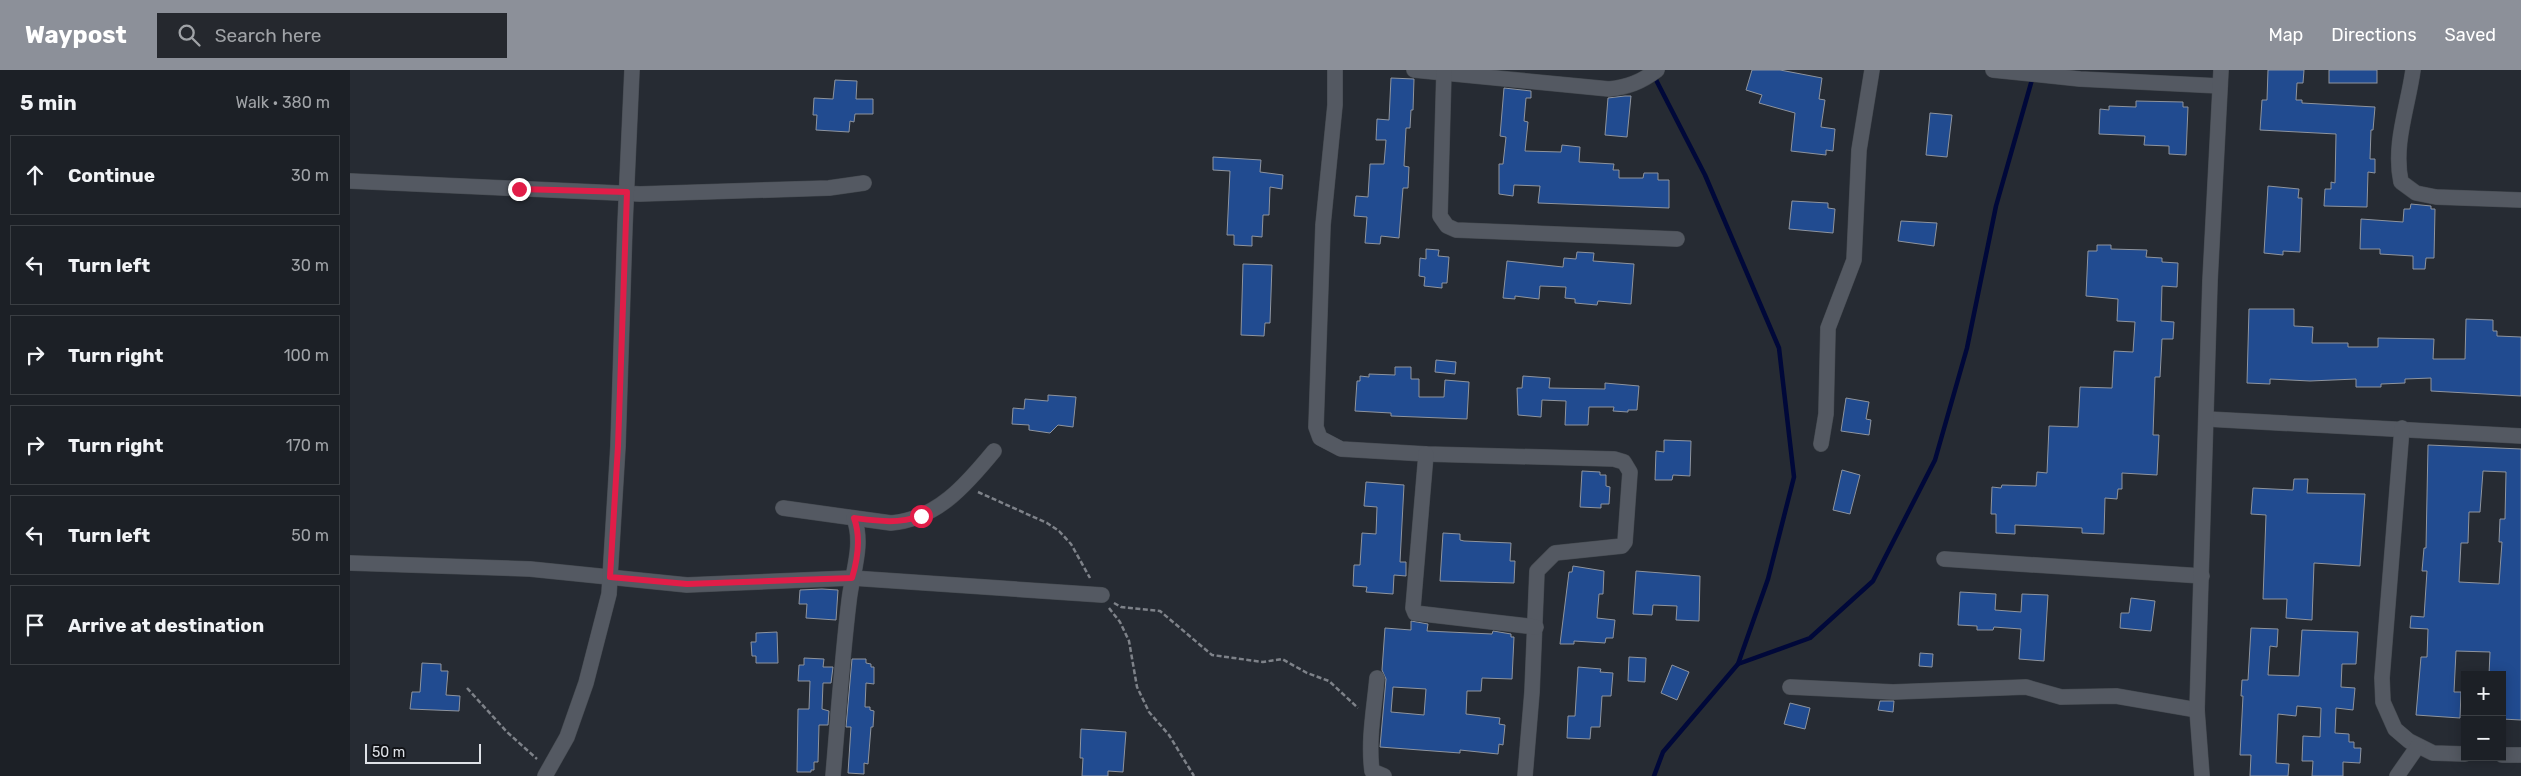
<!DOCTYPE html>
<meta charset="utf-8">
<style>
:root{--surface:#1c2026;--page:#25282e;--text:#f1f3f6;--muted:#a0a3a7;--line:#3a3e43;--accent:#8c9099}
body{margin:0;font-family:Rubik,sans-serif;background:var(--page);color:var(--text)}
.controls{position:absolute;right:15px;bottom:15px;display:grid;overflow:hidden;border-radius:0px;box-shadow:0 2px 12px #0003}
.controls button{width:45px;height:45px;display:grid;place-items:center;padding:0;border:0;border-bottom:1px solid var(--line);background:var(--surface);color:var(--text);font:25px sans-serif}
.scale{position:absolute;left:15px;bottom:12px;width:116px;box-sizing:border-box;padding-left:5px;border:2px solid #dfe2e8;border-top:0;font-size:14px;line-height:18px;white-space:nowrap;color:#dfe2e8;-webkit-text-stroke:4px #111317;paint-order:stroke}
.stop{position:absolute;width:15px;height:15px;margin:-11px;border:4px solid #e11d48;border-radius:50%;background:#fff}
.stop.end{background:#e11d48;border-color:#fff;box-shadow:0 1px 5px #0008}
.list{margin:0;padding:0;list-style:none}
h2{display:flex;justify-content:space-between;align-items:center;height:65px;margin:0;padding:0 20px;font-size:21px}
h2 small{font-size:16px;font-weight:400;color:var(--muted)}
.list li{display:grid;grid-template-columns:32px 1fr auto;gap:15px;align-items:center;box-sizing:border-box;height:80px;margin:0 10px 10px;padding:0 10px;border:1px solid var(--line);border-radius:0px}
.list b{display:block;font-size:19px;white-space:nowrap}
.list em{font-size:16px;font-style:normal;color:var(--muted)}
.icon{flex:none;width:28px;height:28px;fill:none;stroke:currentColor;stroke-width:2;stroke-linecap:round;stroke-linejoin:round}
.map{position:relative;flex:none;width:2171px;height:706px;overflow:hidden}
header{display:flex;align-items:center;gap:30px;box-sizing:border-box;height:70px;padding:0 25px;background:var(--accent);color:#fff}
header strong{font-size:24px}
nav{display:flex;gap:28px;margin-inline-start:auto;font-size:18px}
.search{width:350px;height:45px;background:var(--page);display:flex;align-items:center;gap:12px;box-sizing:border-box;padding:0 18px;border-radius:0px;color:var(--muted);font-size:19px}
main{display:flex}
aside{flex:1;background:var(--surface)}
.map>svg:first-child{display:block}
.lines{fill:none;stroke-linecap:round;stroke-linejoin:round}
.stream{stroke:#000839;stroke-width:4.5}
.building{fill:#214b90;stroke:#8e949e;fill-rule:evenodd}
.street-casing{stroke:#454a50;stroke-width:16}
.path{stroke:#7e8289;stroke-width:2.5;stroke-dasharray:5 2.5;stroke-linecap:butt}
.street{stroke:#545962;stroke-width:15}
.route{stroke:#e11d48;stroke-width:6}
</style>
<header>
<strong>Waypost</strong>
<div class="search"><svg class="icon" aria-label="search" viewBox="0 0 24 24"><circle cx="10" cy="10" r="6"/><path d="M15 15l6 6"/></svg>Search here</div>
<nav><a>Map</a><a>Directions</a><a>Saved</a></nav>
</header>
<main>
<aside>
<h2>5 min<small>Walk · 380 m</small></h2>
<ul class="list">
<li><svg class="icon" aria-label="ahead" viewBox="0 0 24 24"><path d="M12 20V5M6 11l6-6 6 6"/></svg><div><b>Continue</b></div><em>30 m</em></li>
<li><svg class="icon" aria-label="left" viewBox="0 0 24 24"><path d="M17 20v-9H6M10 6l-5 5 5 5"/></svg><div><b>Turn left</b></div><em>30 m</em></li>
<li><svg class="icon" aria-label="right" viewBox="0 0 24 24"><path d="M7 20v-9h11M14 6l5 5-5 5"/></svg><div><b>Turn right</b></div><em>100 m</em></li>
<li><svg class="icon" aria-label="right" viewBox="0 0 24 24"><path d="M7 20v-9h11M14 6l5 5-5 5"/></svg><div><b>Turn right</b></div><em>170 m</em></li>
<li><svg class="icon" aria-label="left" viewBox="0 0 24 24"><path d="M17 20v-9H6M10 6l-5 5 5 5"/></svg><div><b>Turn left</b></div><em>50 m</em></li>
<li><svg class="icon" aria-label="arrive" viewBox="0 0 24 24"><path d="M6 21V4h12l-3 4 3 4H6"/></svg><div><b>Arrive at destination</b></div></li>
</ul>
</aside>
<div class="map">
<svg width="2171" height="706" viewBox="0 0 2171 706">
<rect width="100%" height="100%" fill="#262b33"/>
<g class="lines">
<g class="stream">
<polyline points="1304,6 1355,105 1429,278 1444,407 1418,509 1388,594 1313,682 1304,706"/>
<polyline points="1388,594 1460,568 1523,511 1585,390 1617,278 1646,136 1683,6"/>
</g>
</g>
<g class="building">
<polygon points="1402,0 1430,0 1472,8 1469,29 1475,30 1471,57 1485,59 1483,81 1476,80 1476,85 1441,81 1445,43 1409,33 1412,25 1396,20"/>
<polygon points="1918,0 1954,0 1953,13 1947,13 1946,30 1952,30 1952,33 2025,37 2023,60 2021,60 2020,89 2025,89 2025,103 2018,102 2017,137 1974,136 1975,119 1981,119 1981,112 1985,113 1986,64 1910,60 1912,30 1917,30"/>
<rect x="1979" y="0" width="48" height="13"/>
<polygon points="1041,8 1064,9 1063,40 1061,40 1060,58 1056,58 1054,96 1059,97 1058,118 1053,118 1049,168 1031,166 1030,174 1015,173 1017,147 1004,146 1006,126 1018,127 1020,94 1034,94 1036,70 1026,70 1027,49 1039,50"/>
<polygon points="485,10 507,11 506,29 523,29 523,44 505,44 504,52 500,51 499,62 466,60 467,45 463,45 464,28 483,29"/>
<polygon points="1154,18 1181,21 1181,28 1176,28 1174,51 1178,52 1175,81 1211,82 1212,75 1230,77 1229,92 1264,94 1263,100 1269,100 1269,108 1293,108 1294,103 1308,103 1308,110 1319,110 1319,138 1188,133 1190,116 1164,115 1163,126 1149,124 1149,94 1153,94 1156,67 1150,66"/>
<polygon points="1275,26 1281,26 1277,67 1255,65 1258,28"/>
<polygon points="1786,31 1833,32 1833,37 1838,37 1836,85 1819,84 1819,76 1794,75 1795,66 1749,64 1750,39 1759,40 1759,36 1786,37"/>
<polygon points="1580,43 1602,45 1597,87 1576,85"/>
<polygon points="863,87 911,90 910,102 933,105 932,119 920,117 919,145 913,145 912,167 902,166 902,176 884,175 884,165 877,165 880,101 863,100"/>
<polygon points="1918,116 1949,119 1948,128 1952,128 1950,182 1933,181 1933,185 1914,183"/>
<polygon points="1442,131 1478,133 1478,138 1485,139 1483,163 1439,159"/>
<polygon points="2061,134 2081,136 2081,139 2085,139 2084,188 2076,188 2075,199 2063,199 2063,186 2030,184 2030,179 2010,179 2011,149 2053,152 2054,139 2060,139"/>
<polygon points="1551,151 1587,153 1584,176 1548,171"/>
<polygon points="1747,175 1761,175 1761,179 1797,180 1796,187 1812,188 1812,192 1828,193 1827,217 1812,216 1811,251 1824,252 1823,269 1812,269 1810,307 1805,307 1803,365 1809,365 1807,405 1772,403 1772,419 1768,419 1767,429 1755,428 1754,464 1732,463 1732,458 1665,455 1665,464 1646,463 1646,444 1641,444 1642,417 1651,418 1652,415 1686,416 1687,402 1697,403 1699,356 1728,357 1730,317 1762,318 1764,281 1783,282 1785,252 1767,251 1768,229 1736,226 1738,181 1747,181"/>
<polygon points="1076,179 1089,180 1088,186 1099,187 1097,213 1092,213 1092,218 1074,216 1075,207 1069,206 1070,188 1076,189"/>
<polygon points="1227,182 1244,183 1243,191 1284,194 1281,234 1248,231 1247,235 1225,233 1225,229 1215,228 1216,217 1190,216 1189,229 1165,226 1165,229 1153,228 1157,191 1213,197 1214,188 1226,189"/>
<polygon points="893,194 922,195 920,253 915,253 914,266 891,265"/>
<polygon points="1899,239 1944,239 1944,256 1963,257 1962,273 1998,273 1998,277 2028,277 2028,268 2084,269 2083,289 2115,289 2116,249 2143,250 2143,261 2147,261 2147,266 2171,267 2171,326 2081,321 2081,308 2055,309 2055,313 2031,314 2031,317 2006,317 2006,309 1960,311 1920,309 1920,314 1897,313"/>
<polygon points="1086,290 1106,292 1105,304 1085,302"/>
<polygon points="1045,297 1061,297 1061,309 1069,309 1069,327 1094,327 1095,310 1119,312 1117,349 1041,346 1041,343 1005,341 1007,311 1010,311 1010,306 1019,307 1019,304 1045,305"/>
<polygon points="1173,306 1200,308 1199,318 1255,319 1255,313 1289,316 1287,340 1278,340 1278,342 1263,341 1264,337 1239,337 1238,355 1215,355 1216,331 1192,330 1191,347 1168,345 1167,318 1172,318"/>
<polygon points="698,325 726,327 723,357 708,355 700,363 679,360 679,355 662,354 663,338 674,339 675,329 698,331"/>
<polygon points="1496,328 1519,332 1516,349 1521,350 1519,365 1491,361"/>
<polygon points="1314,370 1341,371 1340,406 1323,405 1322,410 1305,410 1306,381 1314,382"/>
<path d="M2078 375 2171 379V650L2152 649V605H2139L2140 582 2106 581 2104 622H2111L2110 648 2066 645 2071 587H2077L2078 559 2060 558 2061 546 2074 547 2077 501H2072L2074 478H2076ZM2133 401 2156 402 2155 449H2150L2149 472H2152L2149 514 2109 512 2111 473H2118L2119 442H2130Z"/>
<polygon points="1492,400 1510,405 1500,444 1483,440"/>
<polygon points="1232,401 1250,402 1250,405 1256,405 1256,416 1260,417 1259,434 1251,434 1251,438 1230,437"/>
<polygon points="1944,409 1958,409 1957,423 2015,424 2010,496 1964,493 1962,550 1936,548 1937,529 1913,529 1916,445 1901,444 1903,418 1943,420"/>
<polygon points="1016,412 1054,415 1050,492 1056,492 1056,506 1044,505 1043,524 1016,522 1017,517 1003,516 1004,495 1010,495 1012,463 1026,464 1027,437 1014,436"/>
<polygon points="1093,463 1110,464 1110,470 1114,471 1161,473 1160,491 1165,491 1164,513 1090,511"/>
<polygon points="1223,496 1254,501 1253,524 1249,524 1247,548 1265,550 1263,568 1256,568 1255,573 1224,571 1224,574 1210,574 1219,502 1222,502"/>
<polygon points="1286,501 1350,506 1349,551 1326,550 1327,536 1303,535 1302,545 1283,544"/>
<polygon points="472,519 488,520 486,550 456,548 457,534 449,534 450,520"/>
<polygon points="1610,522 1646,524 1645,540 1671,542 1672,524 1698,525 1694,591 1669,589 1671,559 1644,557 1643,560 1627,560 1627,556 1608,555"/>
<polygon points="1781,528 1805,531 1801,561 1770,558 1771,543 1779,543"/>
<path d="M1061 551 1078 554 1077 561 1142 564 1143 561 1161 564V567H1164L1162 609 1132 608 1131 621H1117L1116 644 1150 648 1149 654 1155 655 1153 675 1149 674 1148 684 1110 680V683L1030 677 1036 609 1032 600 1035 558 1061 560ZM1043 617 1076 619 1074 645 1041 642Z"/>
<polygon points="1901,558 1928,559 1927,577 1920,576 1918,605 1949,606 1952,560 2008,562 2006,594 1992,594 1991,617 2005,618 2003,640 1986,638 1985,663 1999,664 1999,672 2004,672 2004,678 2011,678 2010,693 1993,692 1993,706 1962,706 1963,691 1952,691 1953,666 1970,667 1971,638 1947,636 1946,646 1928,644 1926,693 1939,694 1938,706 1900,706 1901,685 1890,685 1893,626 1891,626 1892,610 1898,610"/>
<polygon points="427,562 428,593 406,593 406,586 402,586 401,572 406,572 406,563"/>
<polygon points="1570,583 1583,584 1582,597 1569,596"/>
<polygon points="1279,587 1296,588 1295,612 1278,611"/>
<polygon points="454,588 474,589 473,597 483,597 481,613 473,613 472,639 479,641 478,655 469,655 468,692 464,692 464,700 461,700 461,702 447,702 448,639 459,639 460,611 448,611 449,595 454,595"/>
<polygon points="502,589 516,589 516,593 521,594 521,597 524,597 524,614 516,613 515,637 520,637 520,640 524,641 523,657 521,657 518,694 514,693 514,704 498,703 501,657 496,657"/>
<polygon points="72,593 91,594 91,601 98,601 96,625 110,626 109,641 60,639 62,622 70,622"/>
<polygon points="1322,595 1339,602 1327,630 1311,623"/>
<polygon points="1228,597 1251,599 1250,602 1263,603 1261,626 1252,626 1250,657 1241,657 1240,669 1217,668 1218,646 1225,646"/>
<polygon points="1530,631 1544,631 1543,642 1528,640"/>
<polygon points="1440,633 1460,638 1455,659 1434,654"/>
<polygon points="731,659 776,662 773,702 758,701 758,706 732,706 733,688 730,688"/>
</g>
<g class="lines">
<g class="street-casing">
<g id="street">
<polyline points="985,0 985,35 973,155 966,357 970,368 991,379 1076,384 1264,389 1274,392 1280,402 1275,472 1272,476 1205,483 1187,501 1182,622 1175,706"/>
<path d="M1064 0 1259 19C1278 17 1291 12 1307 0"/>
<polyline points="1094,0 1090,146 1097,156 1106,160 1327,169"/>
<polyline points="1643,0 1730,9 1870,16"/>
<path d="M2063 0C2058 37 2043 74 2051 112L2066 123 2086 127 2171 130"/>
<polyline points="0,111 290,124 479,118 514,113"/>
<polyline points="1857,349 2171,366"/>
<polyline points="2052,358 2032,608 2033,632 2045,659 2059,671 2083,683 2115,684"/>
<polyline points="1471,374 1476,344 1478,258 1504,190 1509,80 1522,0"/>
<polyline points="1076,384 1063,538 1065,543 1186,557"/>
<path d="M433 438 541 453C587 449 616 415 644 381"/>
<polyline points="1594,489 1852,506"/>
<polyline points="0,493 180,499 337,515 502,508 752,525"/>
<path d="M1027 608C1024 640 1018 670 1022 701L1034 706"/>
<polyline points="1440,617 1543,622 1676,617 1711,627 1766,626 1847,640"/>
<polyline points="2152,685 2171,685"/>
<polyline points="195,706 217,667 236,613 259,524 268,376 275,155 282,0"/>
<path d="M483 706C488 648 492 589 499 531 502 503 514 475 504 448"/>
<polyline points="1852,706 1847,640 1860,211 1871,0"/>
<polyline points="2047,706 2068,676"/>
</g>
</g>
<g class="path">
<polyline points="628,422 697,453 709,461 721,474 740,508"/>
<polyline points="764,533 771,537 810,541 862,585 913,592 932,589 957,603 979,611 1008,638"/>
<polyline points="759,538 770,552 779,571 787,617 799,642 819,665 844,706"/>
<polyline points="117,618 157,662 187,689"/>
</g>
<use href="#street" class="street"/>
</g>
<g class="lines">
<path class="route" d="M169 119 277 122 268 376 260 507 337 514 502 508C508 488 511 467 504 448 528 451 548 454 571 446"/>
</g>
</svg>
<div class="controls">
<button>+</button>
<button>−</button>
</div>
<div class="scale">50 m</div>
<div class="stop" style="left:571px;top:446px"></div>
<div class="stop end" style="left:169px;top:119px"></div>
</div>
</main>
